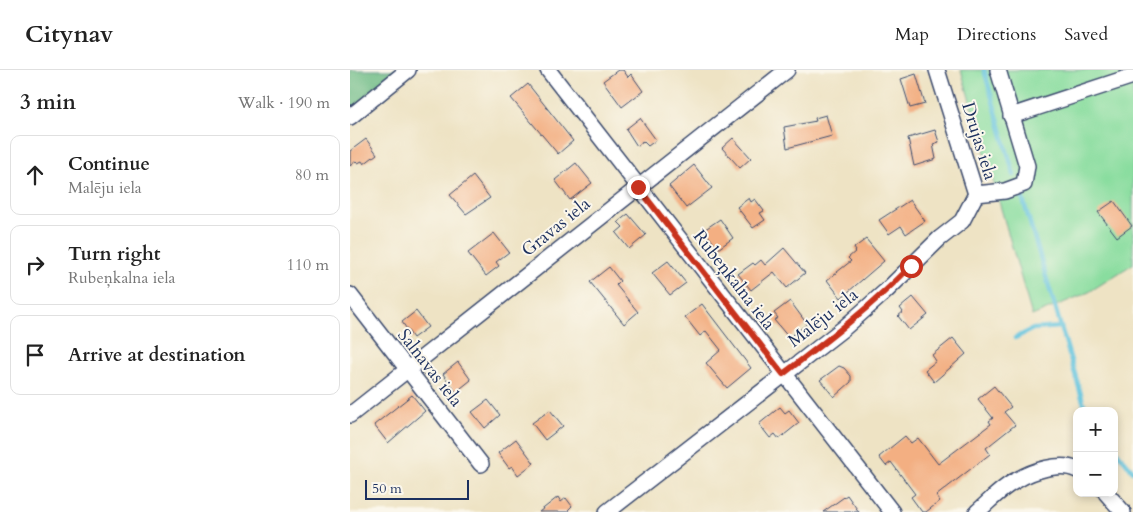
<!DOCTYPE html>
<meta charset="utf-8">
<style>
:root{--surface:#fff;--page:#f6f6f6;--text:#222;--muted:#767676;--line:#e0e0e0}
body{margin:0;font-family:Cardo,serif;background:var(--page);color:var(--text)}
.controls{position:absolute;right:15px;bottom:15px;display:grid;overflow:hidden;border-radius:10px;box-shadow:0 2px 8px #0003}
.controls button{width:45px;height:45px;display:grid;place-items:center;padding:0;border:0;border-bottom:1px solid var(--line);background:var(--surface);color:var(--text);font:25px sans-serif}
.scale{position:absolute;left:15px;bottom:12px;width:104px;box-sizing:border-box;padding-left:5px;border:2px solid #1b2f5e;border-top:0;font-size:14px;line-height:18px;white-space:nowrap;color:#1b2f5e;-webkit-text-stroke:4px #fbf7ec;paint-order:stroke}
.stop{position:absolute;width:15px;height:15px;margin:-11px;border:4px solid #c8321e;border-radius:50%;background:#fff}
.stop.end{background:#c8321e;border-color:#fff;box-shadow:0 1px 5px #0008}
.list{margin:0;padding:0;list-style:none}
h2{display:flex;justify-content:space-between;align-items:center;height:65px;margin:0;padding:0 20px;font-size:21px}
h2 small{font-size:16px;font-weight:400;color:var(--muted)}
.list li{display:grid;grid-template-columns:32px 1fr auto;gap:15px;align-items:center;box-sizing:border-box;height:80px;margin:0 10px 10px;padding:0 10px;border:1px solid var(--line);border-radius:10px}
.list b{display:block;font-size:19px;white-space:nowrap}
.list p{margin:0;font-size:16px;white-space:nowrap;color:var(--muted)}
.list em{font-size:16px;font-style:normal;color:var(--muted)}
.icon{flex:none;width:28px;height:28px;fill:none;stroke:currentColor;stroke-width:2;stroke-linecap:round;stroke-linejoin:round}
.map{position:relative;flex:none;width:783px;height:442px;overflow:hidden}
header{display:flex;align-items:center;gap:30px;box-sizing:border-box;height:70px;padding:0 25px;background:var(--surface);border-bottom:1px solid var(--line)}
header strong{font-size:24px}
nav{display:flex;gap:28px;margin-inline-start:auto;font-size:18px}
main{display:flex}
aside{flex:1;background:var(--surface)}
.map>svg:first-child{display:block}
.green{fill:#89dd9f;stroke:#52867e}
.forest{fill:#6ebc86;stroke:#447672}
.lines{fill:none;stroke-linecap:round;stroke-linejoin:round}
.stream{stroke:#5fc2dd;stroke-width:4.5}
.building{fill:#f3af82}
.street-casing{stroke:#3b4a6d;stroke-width:18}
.street{stroke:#fff;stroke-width:15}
.route{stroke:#c8321e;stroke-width:6}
.labels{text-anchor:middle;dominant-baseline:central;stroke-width:4;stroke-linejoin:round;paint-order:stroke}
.street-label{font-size:18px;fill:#1b2f5e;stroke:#fbf7ec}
</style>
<header>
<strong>Citynav</strong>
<nav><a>Map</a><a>Directions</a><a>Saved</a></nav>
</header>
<main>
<aside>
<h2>3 min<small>Walk · 190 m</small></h2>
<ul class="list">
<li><svg class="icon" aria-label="ahead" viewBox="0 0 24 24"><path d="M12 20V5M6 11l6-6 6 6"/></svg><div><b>Continue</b><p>Malēju iela</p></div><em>80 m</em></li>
<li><svg class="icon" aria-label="right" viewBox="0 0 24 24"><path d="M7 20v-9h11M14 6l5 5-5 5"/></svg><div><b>Turn right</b><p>Rubeņkalna iela</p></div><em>110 m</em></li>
<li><svg class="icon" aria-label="arrive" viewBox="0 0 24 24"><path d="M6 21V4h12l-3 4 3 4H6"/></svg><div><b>Arrive at destination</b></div></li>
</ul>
</aside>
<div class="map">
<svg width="783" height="442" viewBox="0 0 783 442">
<rect width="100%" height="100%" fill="#fbf7ec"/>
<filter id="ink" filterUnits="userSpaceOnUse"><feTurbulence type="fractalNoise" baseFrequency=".02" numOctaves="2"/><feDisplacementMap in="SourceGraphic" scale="10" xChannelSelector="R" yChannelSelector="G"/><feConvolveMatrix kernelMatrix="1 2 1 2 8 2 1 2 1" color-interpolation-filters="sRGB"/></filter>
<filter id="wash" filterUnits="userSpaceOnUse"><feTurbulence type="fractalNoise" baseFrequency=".0096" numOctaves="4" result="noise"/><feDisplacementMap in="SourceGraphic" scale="20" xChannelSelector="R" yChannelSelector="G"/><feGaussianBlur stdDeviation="1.12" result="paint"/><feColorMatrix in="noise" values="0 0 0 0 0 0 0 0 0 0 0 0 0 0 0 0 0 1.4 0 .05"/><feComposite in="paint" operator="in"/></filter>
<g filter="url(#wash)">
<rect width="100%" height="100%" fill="#eee3c4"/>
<polygon class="green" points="611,0 783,0 783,194 739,222 682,246"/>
<polygon class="forest" points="0,0 58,0 0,47"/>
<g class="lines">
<g class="stream">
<polyline points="634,0 664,105"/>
<polyline points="672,126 736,341"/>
<polyline points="665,268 683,259 711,257"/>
<polyline points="764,378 783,401"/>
</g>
</g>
<g id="blocks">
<g class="building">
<polygon points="268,0 273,0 278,7 281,4 293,21 272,37 253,11"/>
<polygon points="566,4 575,34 560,38 551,9"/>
<polygon points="178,14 223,71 208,84 161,28"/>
<polygon points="476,45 482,66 437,78 434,57 466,51 465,48"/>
<polygon points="290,48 306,70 298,76 293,71 287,76 276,59"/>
<polygon points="585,60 589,72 583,74 586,89 564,96 558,68"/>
<polygon points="383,68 401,88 390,98 372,78"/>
<polygon points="16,69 27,84 14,94 12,91 8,93 6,91 0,96 0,81"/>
<polygon points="226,93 242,113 220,130 205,110"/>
<polygon points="344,95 362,118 336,138 319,116"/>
<polygon points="123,106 140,128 116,144 100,125"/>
<polygon points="399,128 401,132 405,129 414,141 410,143 415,150 403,158 387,137"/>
<polygon points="560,130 575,151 556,164 551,156 539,164 529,150"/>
<polygon points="764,131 782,156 767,167 748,142"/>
<polygon points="278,144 296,165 279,179 266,163 273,157 268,152"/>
<polygon points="370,149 383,168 368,179 354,160"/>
<polygon points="144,163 159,182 146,192 149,196 136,206 118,183"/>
<polygon points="516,169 534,191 491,228 477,210 501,191 498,188 506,181 504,178"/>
<polygon points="434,178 455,203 437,218 424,202 401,220 388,204 403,193 405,195 411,190 415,195"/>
<polygon points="318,191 336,213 320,225 302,203"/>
<polygon points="259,197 270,211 266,215 288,242 274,254 240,212"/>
<polygon points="563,227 578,245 559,260 548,246 553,242 550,238"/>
<polygon points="440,231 457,254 439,268 424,250 428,248 424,243"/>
<polygon points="352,234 401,298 377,318 356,293 371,280 356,261 350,266 335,247"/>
<polygon points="66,241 78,257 63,268 52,252"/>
<polygon points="603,268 616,284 584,312 575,300 586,291 582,285"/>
<polygon points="108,292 121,310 106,322 93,304"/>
<polygon points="489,296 494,298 501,306 501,312 484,327 470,310"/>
<polygon points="644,316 661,337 654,342 665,355 636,378 640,384 586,426 590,431 576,442 572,442 561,427 565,424 541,392 536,396 529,387 555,366 561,373 568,368 588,394 641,354 639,351 643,348 628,329"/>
<polygon points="62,325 75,341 38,373 24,355"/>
<polygon points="138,330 150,345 135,358 122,342"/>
<polygon points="430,337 435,343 439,340 449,353 429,369 425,364 420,368 409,354"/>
<polygon points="200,340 213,356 195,370 182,353"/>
<polygon points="166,369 184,393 168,405 162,396 159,398 148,383"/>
<polygon points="497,425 509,442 473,442"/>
<polygon points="208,427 211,432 216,428 222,436 218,440 219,442 189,442"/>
</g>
</g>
</g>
<g filter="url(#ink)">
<use href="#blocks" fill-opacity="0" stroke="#3b4a6d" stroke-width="1"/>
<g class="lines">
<g class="street-casing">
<g id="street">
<polyline points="198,0 542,442"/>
<polyline points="587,0 626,124"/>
<polyline points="661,46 783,6"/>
<polyline points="0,47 58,0"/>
<polyline points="626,124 655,121 674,114 677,96 648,0"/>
<polyline points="0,225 131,394"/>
<polyline points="0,345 437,0"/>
<polyline points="756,423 773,442"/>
<polyline points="257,442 494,258 536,221 589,169 612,151 626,124"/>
<path d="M627 442C639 432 652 417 667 410 682 401 711 391 727 400"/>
</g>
</g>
<use href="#street" class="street"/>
</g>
</g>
<g class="lines" filter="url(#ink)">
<path class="route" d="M288 117 433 304C478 270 522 236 561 196"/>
</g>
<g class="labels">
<g class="street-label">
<text transform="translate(629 71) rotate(73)">Drujas iela</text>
<text transform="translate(206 157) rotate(-39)">Gravas iela</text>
<text transform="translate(384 210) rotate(52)">Rubeņkalna iela</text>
<text transform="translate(473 248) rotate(-38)">Malēju iela</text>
<text transform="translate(80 298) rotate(52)">Salnavas iela</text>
</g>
</g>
</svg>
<div class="controls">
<button>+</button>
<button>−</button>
</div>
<div class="scale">50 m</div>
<div class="stop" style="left:561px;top:196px"></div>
<div class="stop end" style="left:288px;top:117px"></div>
</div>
</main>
